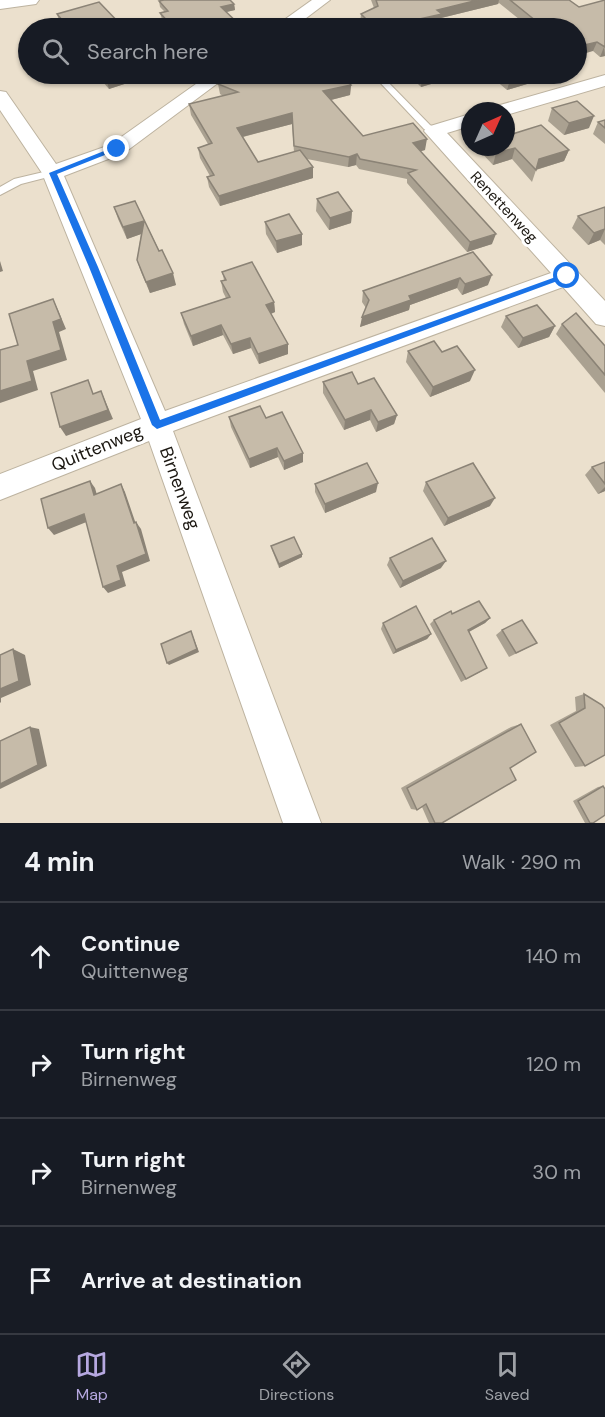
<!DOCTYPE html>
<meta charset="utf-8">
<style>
:root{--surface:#171b24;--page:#20242c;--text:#f1f3f6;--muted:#9ea1a6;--line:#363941;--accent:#b6a8e0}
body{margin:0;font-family:"DM Sans",sans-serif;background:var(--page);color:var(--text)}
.compass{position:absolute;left:461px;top:102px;width:54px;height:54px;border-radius:50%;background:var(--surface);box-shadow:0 2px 4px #0004;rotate:45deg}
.stop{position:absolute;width:18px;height:18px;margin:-14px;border:4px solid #1a73e8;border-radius:50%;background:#fff}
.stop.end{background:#1a73e8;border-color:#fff;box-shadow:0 2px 6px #0008}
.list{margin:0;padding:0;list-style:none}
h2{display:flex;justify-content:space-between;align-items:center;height:78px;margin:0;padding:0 24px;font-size:26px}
h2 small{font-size:20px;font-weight:400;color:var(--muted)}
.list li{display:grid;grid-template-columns:39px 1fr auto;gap:18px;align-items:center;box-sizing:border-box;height:108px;padding:0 24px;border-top:2px solid var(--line)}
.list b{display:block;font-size:22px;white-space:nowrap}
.list p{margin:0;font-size:20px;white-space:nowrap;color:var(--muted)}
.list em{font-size:20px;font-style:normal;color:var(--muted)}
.icon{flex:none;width:33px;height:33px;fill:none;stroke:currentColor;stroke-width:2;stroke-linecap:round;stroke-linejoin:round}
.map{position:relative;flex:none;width:605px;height:823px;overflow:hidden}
.search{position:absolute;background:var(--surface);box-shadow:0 2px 4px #0004;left:18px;right:18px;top:18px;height:66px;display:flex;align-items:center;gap:15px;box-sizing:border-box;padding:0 21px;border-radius:33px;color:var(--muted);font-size:22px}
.sheet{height:510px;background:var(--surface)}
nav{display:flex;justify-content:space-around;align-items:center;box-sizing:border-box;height:84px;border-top:2px solid var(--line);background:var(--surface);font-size:16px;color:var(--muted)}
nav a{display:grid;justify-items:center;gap:3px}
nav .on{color:var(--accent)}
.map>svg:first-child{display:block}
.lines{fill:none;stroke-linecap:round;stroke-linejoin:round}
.service-casing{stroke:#bdb3a0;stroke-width:2}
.minor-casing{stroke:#bdb3a0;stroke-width:2}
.tertiary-casing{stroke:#bdb3a0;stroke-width:2}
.service{fill:#fff;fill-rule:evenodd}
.minor{fill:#fff;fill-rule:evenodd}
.tertiary{fill:#fff;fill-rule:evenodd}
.wall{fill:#aaa191;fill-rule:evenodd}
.shaded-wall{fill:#8b8376}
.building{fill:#c6bba9;stroke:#8b8376;stroke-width:1.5}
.route{fill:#1a73e8}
.labels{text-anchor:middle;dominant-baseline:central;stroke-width:6;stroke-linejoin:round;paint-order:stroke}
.far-street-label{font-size:15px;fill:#1b1711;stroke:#fff}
.street-label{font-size:18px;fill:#1b1711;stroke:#fff}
</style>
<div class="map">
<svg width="605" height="823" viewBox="0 0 605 823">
<rect width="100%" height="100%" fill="#ebe0cd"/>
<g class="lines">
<g class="service-casing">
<g id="service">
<polygon points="372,74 380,74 430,125 437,129 437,133 431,133 424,129"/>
<polygon points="52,170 57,173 56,175 21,184 0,195 0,187 14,179"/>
</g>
</g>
<g class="minor-casing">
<g id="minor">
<polygon points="312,0 330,0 293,28 275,28 277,25"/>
<polygon points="210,74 230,74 124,153 64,176 165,411 551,273 424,131 427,127 470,114 470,126 447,133 605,301 605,326 596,324 563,287 173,431 321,823 283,823 149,441 0,500 0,474 141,419 42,173 0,110 0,91 6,92 56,164 110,145"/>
<polygon points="605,75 605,86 506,115 506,111 491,111 493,107"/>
</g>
</g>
<g class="tertiary-casing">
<polygon id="tertiary" points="0,0 39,0 36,4 0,9"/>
</g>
<use href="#service" class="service"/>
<use href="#minor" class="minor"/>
<use href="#tertiary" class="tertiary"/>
</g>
<g class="wall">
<polygon points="371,0 569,0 579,7 605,0 605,56 600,57 593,51 529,27 499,3 498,4 441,18 440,24 421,28 364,28 360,24 361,14 374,8"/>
<polygon points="159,1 234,4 235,10 226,12 243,28 170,28 162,19 160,13 165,12 160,7"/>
<polygon points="57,14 124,28 61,28"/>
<polygon points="96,74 152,74 152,75 109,89"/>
<polygon points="408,74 449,74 448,79 421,87"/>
<polygon points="488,74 544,74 540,75 537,81 507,90"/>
<path d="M218 84 351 85 350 95 331 100 363 136 425 150 420 151 492 244 467 252 407 183V179L359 169 356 165 348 167 307 159 313 178 220 206 209 187 207 177 210 176 200 158 198 148 208 144 191 115 189 104 223 96 220 94ZM292 124 294 152 258 162 243 137Z"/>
<polygon points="552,108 589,128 564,135 548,121"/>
<polygon points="605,120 605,144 593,134 598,122"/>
<polygon points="470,129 470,141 467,139"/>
<polygon points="476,147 506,147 569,150 564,161 536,170 532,182 512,159 493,165"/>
<polygon points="317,199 352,211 351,223 329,230 316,211"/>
<polygon points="135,201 176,285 150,293 141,272 137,260 141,234 127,239 118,219 114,207"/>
<polygon points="605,207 605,245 600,240 588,245 572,228 578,216"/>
<polygon points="265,222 302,234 302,245 277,253 266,234"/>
<polygon points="473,252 488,285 462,295 457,288 410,305 409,310 360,327 366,308 362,302 363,291"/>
<polygon points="222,272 274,302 275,312 271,314 288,354 259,364 251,348 233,354 223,335 193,346 184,324 181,313 226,298 223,292 221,281 224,280"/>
<polygon points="506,316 555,326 549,337 518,348 501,327"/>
<polygon points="562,324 605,346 605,393 556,334"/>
<polygon points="408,351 442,352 470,381 430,397 406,362"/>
<polygon points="323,382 358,384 397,415 394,424 376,432 370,420 344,430 323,393"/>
<polygon points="229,417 266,418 303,462 284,470 278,457 250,468 231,427"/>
<polygon points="605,462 605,491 598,494 585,475 592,467"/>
<polygon points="426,482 490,506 444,526 423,491"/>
<polygon points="315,484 376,492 325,513 315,492"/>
<polygon points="271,546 302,557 279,568 272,550"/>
<polygon points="390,558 441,568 400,588 387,565"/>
<polygon points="452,614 490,618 485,623 469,632 482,671 461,682 430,624 434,620"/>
<polygon points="383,623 431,634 427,639 393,654 381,629"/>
<polygon points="502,630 537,643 509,657 496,635"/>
<polygon points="584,694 602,705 585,766 575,767 550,725 576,711 575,697"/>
<polygon points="521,724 510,768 442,823 429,823 422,807 417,810 411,809 401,788 511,727"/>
<polygon points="603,786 593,823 585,823 573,801 598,787"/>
</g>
<g class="shaded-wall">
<polygon points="478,0 499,0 498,4 441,18 440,24 421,28 402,28 402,23 437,10"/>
<polygon points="234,4 235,10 222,13 221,7"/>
<polygon points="597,42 593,51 576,56 576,47"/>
<polygon points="604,47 605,56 600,57"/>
<polygon points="105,74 152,74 152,75 109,89"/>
<polygon points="434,74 449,74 448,79 421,87 422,77"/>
<polygon points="533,74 544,74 540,75 537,81 507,90 510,80"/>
<polygon points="351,85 350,95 323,102 323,91"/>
<polygon points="292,113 292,124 238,138 237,128"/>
<polygon points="594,116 589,128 564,135 569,123"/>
<polygon points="427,139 425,150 411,154 413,143"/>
<polygon points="515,148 512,159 493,165 496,153"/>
<polygon points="569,150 564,161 535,170 539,159"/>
<polygon points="357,154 356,165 348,167 349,157"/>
<polygon points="313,167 313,178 220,206 219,196"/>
<polygon points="352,211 351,223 329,230 330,218"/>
<polygon points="144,221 147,232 127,239 123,227"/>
<polygon points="605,229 600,240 588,245 594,233"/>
<polygon points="302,234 302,245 277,253 276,241"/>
<polygon points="496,234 492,244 467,252 470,242"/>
<polygon points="0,261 3,271 0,272"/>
<polygon points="173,273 176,285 150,293 146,282"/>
<polygon points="492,275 488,285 462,295 465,284"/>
<polygon points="460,278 457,288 410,305 409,310 360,327 362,317 409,296"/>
<polygon points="53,299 58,310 66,329 59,332 67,360 33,371 38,390 0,403 0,391 27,361 53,322"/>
<polygon points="274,302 275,312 267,315 266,305"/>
<polygon points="221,325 223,335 193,346 191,336"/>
<polygon points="555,326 549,337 518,348 523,338"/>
<polygon points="250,338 251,348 233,354 231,344"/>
<polygon points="288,344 288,354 259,364 258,354"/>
<polygon points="475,370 470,381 430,397 433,387"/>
<polygon points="101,391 113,419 66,436 60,427"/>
<polygon points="371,410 370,420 344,430 345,420"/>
<polygon points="397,415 394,424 376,432 378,422"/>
<polygon points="277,448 278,457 250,468 249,459"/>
<polygon points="303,453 303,462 284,470 284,461"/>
<polygon points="90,481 95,488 99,502 94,495"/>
<polygon points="378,483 376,492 325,513 325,504"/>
<polygon points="121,484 125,492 138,530 134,523"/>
<polygon points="605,487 605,491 598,494"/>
<polygon points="495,498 490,506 444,526 448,518"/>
<polygon points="84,514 89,521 54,535 48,528"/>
<polygon points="136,522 141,529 150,561 122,572 126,586 108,593 103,587 117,566"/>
<polygon points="302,554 302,557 279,568 279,564"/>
<polygon points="446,561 441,568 400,588 403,581"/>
<polygon points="490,618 485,623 463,635 468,630"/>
<polygon points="191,631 199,652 169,665 167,663"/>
<polygon points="431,634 427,639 393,654 396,650"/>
<polygon points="13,649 25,655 31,685 1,698 1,702 0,703 0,689"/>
<polygon points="30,727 39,729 47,766 0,789 0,784"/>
</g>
<g class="building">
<polygon points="164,0 230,0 234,4 221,7 243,28 174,28 160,13 168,11 159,1"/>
<polygon points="376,0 478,0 437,10 442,14 402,23 408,28 375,28 361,14 378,6"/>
<polygon points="510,0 569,0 579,7 605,0 605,47 597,42 576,47 576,28 524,28 541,25"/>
<polygon points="99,2 124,28 69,28 57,14"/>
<polygon points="240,74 341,74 351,85 323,91 363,136 413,123 427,139 413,143 496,234 470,242 408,173 416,170 360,159 357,154 349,157 294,146 292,113 237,128 258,162 300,150 313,167 219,196 207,177 214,175 198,148 212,143 189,104 238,92 218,84"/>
<polygon points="419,74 434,74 422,77"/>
<polygon points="502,74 533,74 510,80"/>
<polygon points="577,101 594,116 569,123 552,108"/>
<polygon points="605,120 605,128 598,122"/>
<polygon points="541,125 569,150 539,159 536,170 515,148 496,153 490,147 506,147 506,136"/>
<polygon points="338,192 352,211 330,218 317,199"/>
<polygon points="135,201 159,251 162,250 173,273 146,282 137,260 144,221 123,227 114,207"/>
<polygon points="605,207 605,229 594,233 578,216"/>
<polygon points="289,214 302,234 276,241 265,222"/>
<polygon points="473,252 492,275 465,284 460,278 409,296 411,300 362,317 369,300 363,291"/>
<polygon points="252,262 274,302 266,305 288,344 258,354 250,338 231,344 221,325 191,336 181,313 230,297 221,281 226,280 222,272"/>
<polygon points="53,299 61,319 53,322 61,350 27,361 32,381 0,391 0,350 18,345 9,314"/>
<polygon points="537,305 555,326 523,338 506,316"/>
<polygon points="576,313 605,346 605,375 562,324"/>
<polygon points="434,341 442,352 457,346 475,370 433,387 408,351"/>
<polygon points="352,372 358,384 374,378 397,415 378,422 371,410 345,420 323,382"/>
<polygon points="88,380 93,394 101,391 108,410 60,427 51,393"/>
<polygon points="260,406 266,418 282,412 303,453 284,461 277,448 249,459 229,417"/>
<polygon points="605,462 605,484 592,467"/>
<polygon points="367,463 378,483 325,504 315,484"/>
<polygon points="473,463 495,498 448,518 426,482"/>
<polygon points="90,481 94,495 121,484 134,523 136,522 146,554 117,566 121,580 103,587 84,514 48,528 41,499"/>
<polygon points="294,537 302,554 279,564 271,546"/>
<polygon points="432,538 446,561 403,581 390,558"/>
<polygon points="479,601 490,618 468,630 487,668 466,679 434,620 451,611 452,614"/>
<polygon points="416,606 431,634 396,650 383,623"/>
<polygon points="522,620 537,643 516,653 502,630"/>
<polygon points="191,631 197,649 167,663 161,644"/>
<polygon points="13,649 19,681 0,689 0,655"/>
<polygon points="584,694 602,705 605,709 605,755 585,766 559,723 585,708"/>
<polygon points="521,724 536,752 510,768 516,780 442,823 435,823 426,804 417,810 407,788"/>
<polygon points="30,727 38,765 0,784 0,741"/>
<polygon points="603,786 605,789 605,815 593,823 590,823 578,801"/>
</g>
<polygon class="route" points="114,147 120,149 57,174 98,267 160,420 564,274 571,276 157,429 152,425 89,267 49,173"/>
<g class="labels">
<g class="far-street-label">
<text transform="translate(504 207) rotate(47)">Renettenweg</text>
</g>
<g class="street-label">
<text transform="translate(97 448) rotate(-22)">Quittenweg</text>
<text transform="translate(180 488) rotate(70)">Birnenweg</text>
</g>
</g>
</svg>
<svg class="compass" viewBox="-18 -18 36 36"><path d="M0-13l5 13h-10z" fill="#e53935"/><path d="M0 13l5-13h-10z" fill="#9ea1a6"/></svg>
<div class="stop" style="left:567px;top:276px"></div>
<div class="stop end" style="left:117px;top:149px"></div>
<div class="search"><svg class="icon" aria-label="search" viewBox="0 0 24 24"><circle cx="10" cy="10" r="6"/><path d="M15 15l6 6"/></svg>Search here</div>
</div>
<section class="sheet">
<h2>4 min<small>Walk · 290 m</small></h2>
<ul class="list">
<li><svg class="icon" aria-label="ahead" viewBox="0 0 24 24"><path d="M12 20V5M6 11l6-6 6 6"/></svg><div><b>Continue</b><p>Quittenweg</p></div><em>140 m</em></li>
<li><svg class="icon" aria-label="right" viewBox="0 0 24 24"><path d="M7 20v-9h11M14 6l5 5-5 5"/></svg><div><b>Turn right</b><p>Birnenweg</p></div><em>120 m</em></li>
<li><svg class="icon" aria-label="right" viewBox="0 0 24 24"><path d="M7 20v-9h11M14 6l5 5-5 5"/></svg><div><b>Turn right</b><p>Birnenweg</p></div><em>30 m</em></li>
<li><svg class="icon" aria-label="arrive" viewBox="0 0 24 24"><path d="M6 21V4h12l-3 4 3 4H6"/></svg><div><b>Arrive at destination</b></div></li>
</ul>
</section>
<nav>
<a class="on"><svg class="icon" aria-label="map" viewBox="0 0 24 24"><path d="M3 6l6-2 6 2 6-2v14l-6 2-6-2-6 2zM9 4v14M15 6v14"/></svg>Map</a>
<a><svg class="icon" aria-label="directions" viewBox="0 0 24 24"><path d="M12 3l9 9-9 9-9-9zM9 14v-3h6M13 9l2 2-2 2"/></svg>Directions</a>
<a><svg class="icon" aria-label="saved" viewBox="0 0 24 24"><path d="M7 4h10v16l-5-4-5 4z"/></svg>Saved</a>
</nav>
